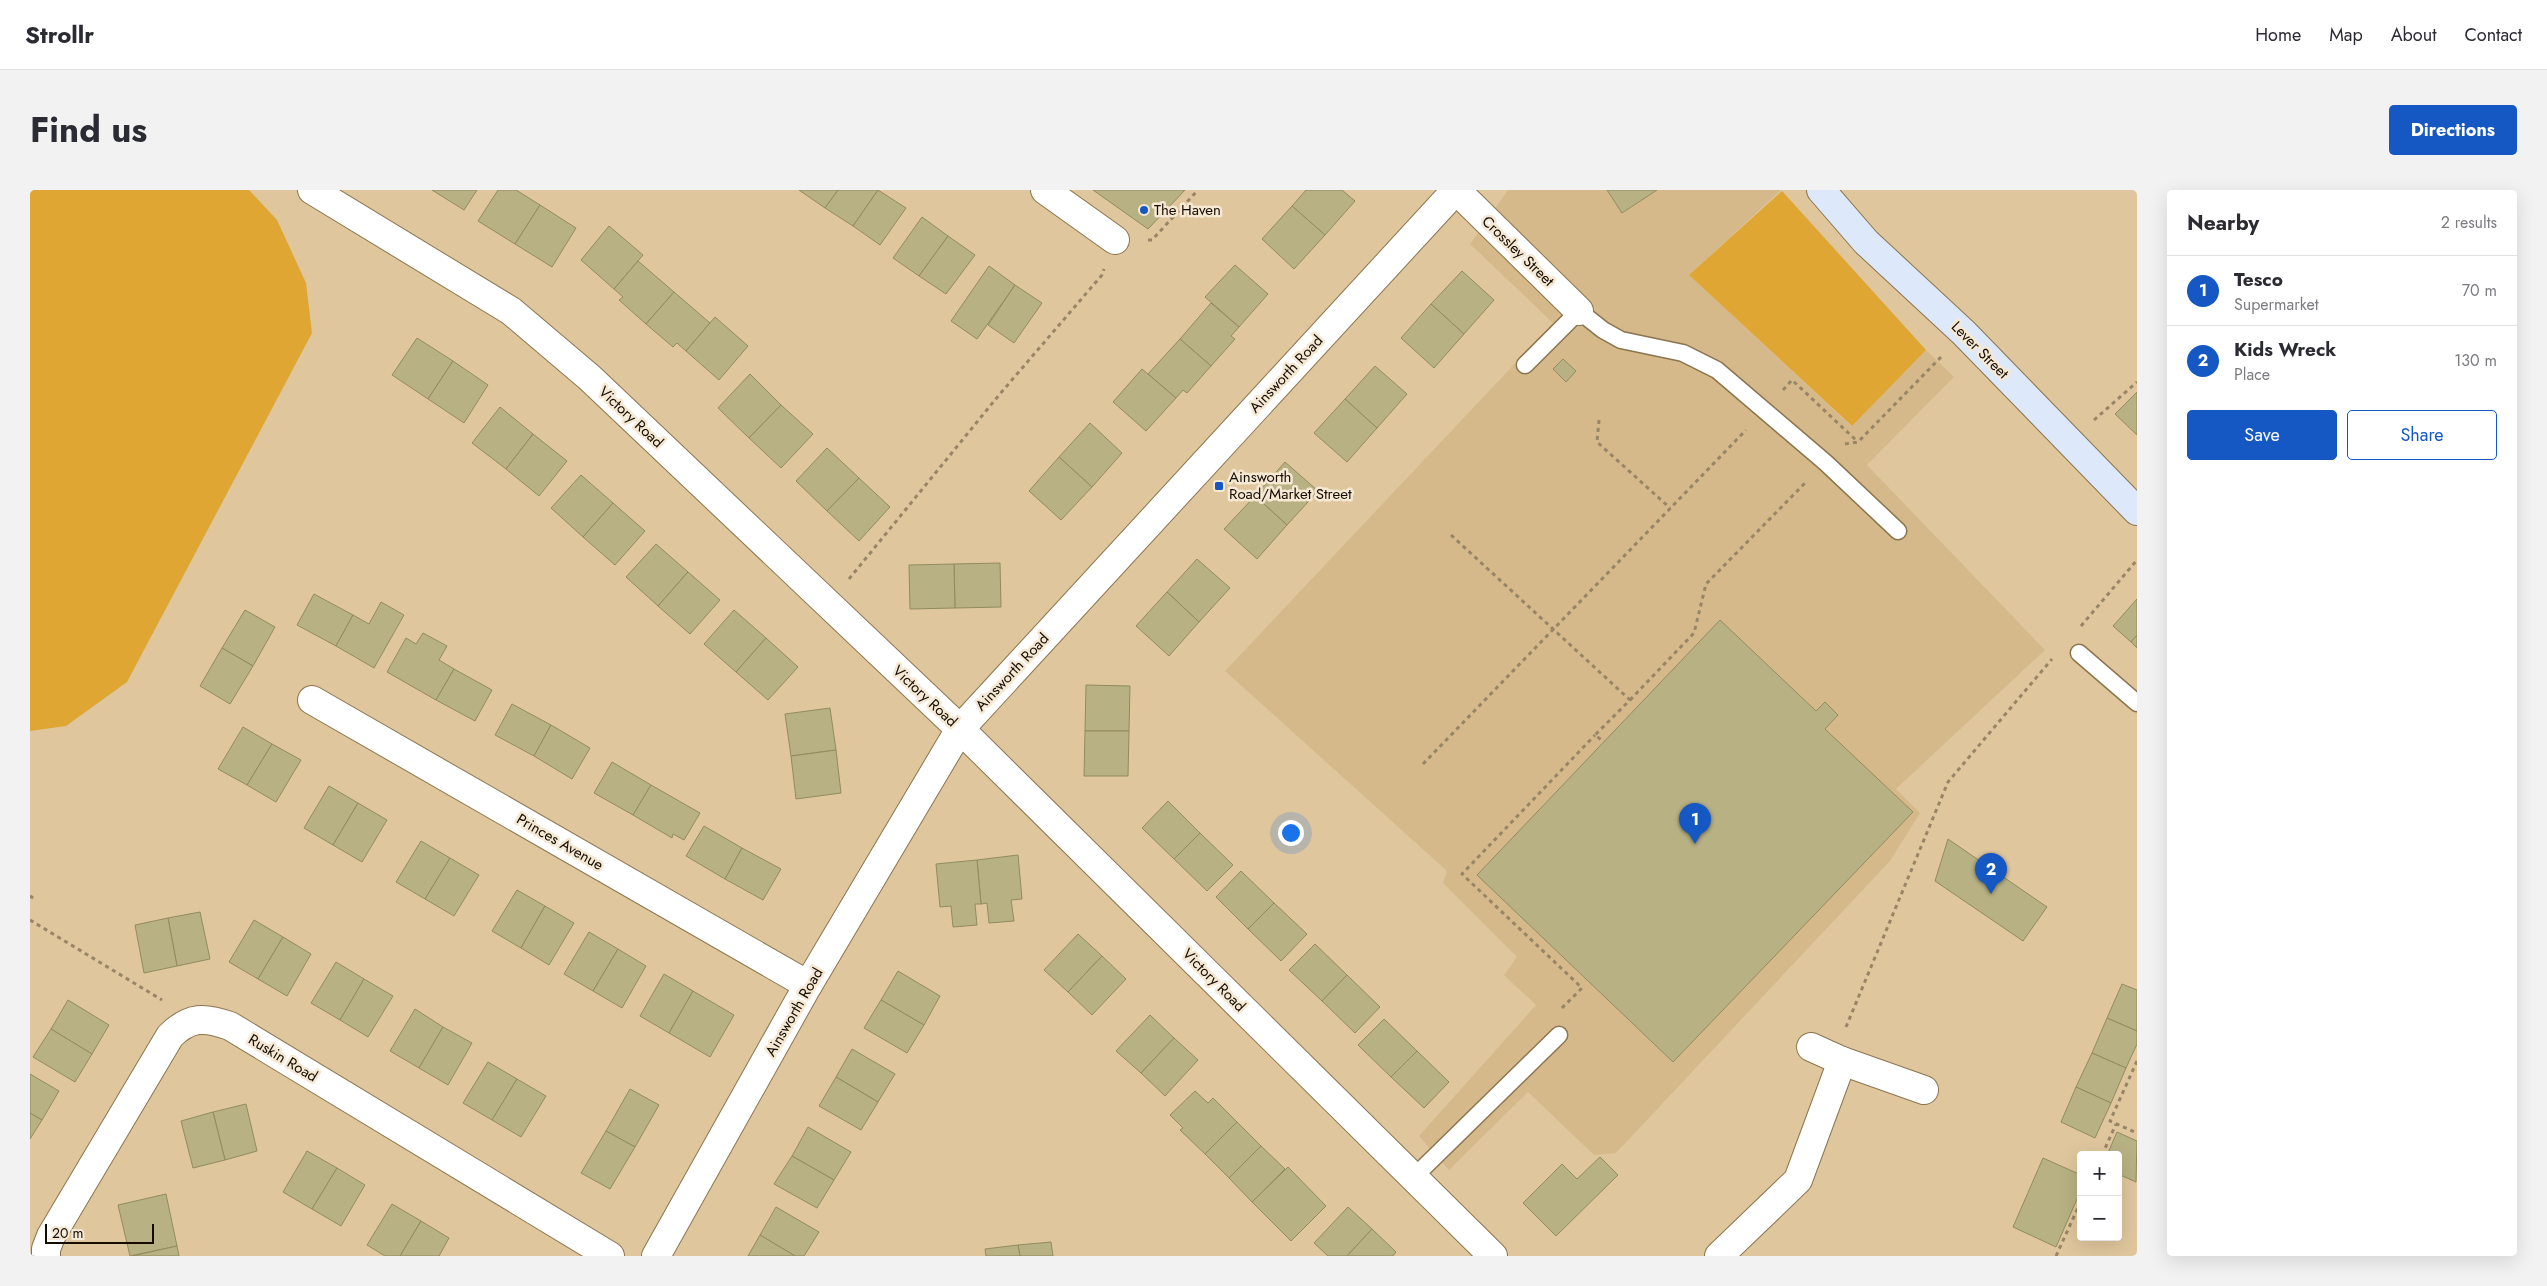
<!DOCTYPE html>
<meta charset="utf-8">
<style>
:root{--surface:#fff;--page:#f2f2f3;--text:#2b2b33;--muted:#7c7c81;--line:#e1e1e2;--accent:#1558c3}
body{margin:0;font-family:Jost,sans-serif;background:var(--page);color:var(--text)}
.controls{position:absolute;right:15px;bottom:15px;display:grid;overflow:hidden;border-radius:5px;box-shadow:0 5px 20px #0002}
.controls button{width:45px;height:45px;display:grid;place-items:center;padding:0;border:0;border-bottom:1px solid var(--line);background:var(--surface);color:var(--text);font:25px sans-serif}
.scale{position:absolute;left:15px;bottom:12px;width:109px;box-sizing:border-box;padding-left:5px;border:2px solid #150c01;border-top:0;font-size:14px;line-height:18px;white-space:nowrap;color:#150c01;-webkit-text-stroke:4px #f5e9d4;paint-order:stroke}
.you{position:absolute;left:1260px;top:642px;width:18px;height:18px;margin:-12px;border:4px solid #fff;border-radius:50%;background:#1a73e8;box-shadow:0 0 0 8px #1a73e833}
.badge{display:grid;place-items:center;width:32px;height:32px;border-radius:50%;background:var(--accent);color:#fff;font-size:16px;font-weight:700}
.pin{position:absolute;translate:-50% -41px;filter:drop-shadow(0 1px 2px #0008)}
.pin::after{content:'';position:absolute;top:26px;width:18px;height:15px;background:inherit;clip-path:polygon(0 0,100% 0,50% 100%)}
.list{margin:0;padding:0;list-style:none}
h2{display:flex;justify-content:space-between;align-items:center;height:65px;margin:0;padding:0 20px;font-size:21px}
h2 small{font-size:16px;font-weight:400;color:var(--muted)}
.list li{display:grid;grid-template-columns:32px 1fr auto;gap:15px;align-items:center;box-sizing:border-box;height:70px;padding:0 20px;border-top:1px solid var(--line)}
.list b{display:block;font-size:19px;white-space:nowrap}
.list p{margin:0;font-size:16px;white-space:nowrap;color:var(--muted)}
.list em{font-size:16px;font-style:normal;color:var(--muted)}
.actions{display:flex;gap:10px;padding:15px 20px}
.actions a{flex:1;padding:11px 0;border:1px solid var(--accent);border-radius:5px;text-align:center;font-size:18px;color:var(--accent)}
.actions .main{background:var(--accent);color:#fff}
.map{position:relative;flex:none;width:2107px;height:1066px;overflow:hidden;border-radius:5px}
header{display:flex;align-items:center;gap:30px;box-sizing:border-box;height:70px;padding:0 25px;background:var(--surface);border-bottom:1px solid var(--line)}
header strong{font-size:24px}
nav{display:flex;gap:28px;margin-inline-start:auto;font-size:18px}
.intro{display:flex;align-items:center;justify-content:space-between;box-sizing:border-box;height:120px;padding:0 30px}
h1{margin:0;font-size:35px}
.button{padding:12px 22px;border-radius:5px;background:var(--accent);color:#fff;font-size:18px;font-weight:700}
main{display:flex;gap:30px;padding:0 30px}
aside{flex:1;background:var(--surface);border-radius:5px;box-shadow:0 5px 20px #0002}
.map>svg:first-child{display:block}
.built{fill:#d6b98b}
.green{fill:#dfa633}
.building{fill:#b8b184;stroke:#928b5f}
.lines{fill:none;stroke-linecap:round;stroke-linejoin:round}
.lane-casing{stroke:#8b754f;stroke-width:19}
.street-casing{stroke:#8b754f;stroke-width:30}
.secondary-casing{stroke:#8b754f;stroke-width:30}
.path{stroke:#988566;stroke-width:3;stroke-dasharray:4 4;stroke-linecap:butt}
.lane{stroke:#fff;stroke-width:16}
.street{stroke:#fff;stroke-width:28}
.secondary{stroke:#dde8fa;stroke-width:28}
.poi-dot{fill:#1558c3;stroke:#f5e9d4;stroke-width:2}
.labels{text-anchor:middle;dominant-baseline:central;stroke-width:5;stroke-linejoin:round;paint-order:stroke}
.poi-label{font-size:15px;fill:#150c01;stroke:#f5e9d4;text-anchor:start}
.street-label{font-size:15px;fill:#150c01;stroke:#f5e9d4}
</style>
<header>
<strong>Strollr</strong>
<nav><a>Home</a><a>Map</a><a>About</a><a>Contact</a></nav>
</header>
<div class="intro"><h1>Find us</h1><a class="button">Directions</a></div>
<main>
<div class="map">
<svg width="2107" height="1066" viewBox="0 0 2107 1066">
<rect width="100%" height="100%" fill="#dfc69d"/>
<polygon class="built" points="1478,0 1751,0 1659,85 1821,236 1896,160 1924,187 1837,275 2015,460 1866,599 1890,623 1860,671 1586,963 1564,965 1498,902 1419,980 1389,946 1506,815 1474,785 1487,767 1413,693 1417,681 1195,481 1523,133 1440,54"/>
<g class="green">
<polygon points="0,0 219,0 247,30 276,93 282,143 97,492 36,536 0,541"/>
<polygon points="1752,1 1896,160 1822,236 1659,85"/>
</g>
<g class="building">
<polygon points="402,0 447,0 434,20"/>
<polygon points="468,0 486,0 510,15 485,54 448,31"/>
<polygon points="769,0 808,0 795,18"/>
<polygon points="808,0 848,0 823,36 795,18"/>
<polygon points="848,0 876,18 850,55 823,36"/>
<polygon points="1063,0 1155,0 1118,39"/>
<polygon points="1276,0 1312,0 1325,11 1295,45 1262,16"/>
<polygon points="1577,0 1627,0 1592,23"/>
<polygon points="510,15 546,38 522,77 485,54"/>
<polygon points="1262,16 1295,45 1264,79 1232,49"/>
<polygon points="892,27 918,46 889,86 863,68"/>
<polygon points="579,36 613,65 584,99 551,70"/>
<polygon points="918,46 945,65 916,104 889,86"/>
<polygon points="608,71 644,102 616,134 589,110 593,107 584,99"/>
<polygon points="1205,75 1238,104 1209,137 1175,107"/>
<polygon points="959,76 985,95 947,149 921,131"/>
<polygon points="1432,81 1464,110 1434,144 1401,114"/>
<polygon points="985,95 1012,113 984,153 958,135"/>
<polygon points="644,102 680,133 656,161 647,153 643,157 616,134"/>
<polygon points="1181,113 1209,137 1201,146 1205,149 1181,176 1150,149"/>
<polygon points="1401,114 1434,144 1404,178 1371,148"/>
<polygon points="685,127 718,156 689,190 656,161"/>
<polygon points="387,148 423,171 398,209 362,185"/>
<polygon points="1150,149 1181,176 1157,203 1153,200 1146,208 1118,184"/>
<polygon points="1533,169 1546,181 1536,192 1523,179"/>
<polygon points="423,171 458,195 434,233 398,209"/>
<polygon points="1345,176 1377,204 1347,238 1315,209"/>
<polygon points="1112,179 1146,208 1116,241 1083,212"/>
<polygon points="720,184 751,215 719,248 688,218"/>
<polygon points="2107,202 2107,245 2085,224"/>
<polygon points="1315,209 1347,238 1317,272 1284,243"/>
<polygon points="751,215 783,244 751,278 719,248"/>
<polygon points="470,217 503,244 476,279 442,253"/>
<polygon points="1060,233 1092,263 1062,297 1029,267"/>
<polygon points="503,244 537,271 509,306 476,279"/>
<polygon points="797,258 829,288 797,321 766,291"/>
<polygon points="1029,267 1062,297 1031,330 999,301"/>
<polygon points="1255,272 1288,301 1257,335 1225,306"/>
<polygon points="551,285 583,313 553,347 521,318"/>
<polygon points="829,288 860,317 829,351 797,321"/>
<polygon points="1225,306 1257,335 1227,369 1194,339"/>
<polygon points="583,313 615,341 585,375 553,347"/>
<polygon points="626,354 658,382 628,416 596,387"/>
<polygon points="1167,369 1200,398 1169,432 1137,402"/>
<polygon points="970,373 971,417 925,418 924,374"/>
<polygon points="924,374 925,418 880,419 879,375"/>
<polygon points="658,382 690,410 660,444 628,416"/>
<polygon points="1137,402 1169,432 1139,466 1106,436"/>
<polygon points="284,404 323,425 306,456 267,435"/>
<polygon points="2107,409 2107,445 2101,452 2083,436"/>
<polygon points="351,412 374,425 344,478 306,456 323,425 339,434"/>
<polygon points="215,420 245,437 223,476 192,458"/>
<polygon points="704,420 736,448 706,482 674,454"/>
<polygon points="1690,430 1786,521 1795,512 1808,525 1795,539 1883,622 1643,872 1447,685"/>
<polygon points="393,443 417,456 409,470 424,479 406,510 357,482 376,448 386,454"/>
<polygon points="2107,445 2107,458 2101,452"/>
<polygon points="736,448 768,477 738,510 706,482"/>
<polygon points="192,458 223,476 200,514 170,496"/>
<polygon points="424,479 462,500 445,531 406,510"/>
<polygon points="1056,495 1100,496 1099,541 1055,541"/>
<polygon points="482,514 521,535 504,566 465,545"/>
<polygon points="800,518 806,560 761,566 755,524"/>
<polygon points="521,535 560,558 542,589 504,566"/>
<polygon points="213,537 242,554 217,595 188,579"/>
<polygon points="1055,541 1099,541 1098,586 1054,586"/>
<polygon points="242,554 271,570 246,612 217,595"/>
<polygon points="806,560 811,603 766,609 761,566"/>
<polygon points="582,572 621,595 603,625 564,603"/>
<polygon points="621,595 670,623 654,650 643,644 642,648 603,625"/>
<polygon points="299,596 328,613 303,655 274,638"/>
<polygon points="1138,611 1170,643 1144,669 1112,638"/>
<polygon points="328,613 357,630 332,672 303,655"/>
<polygon points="674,636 712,658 695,689 656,666"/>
<polygon points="1170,643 1203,675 1177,701 1144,669"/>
<polygon points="1918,649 2017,717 1993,751 1905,691"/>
<polygon points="391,651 420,668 395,709 366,692"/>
<polygon points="712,658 751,679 733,710 695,689"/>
<polygon points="988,665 992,709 981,710 984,731 959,733 957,713 951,714 947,670"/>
<polygon points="420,668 449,685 424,726 395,709"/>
<polygon points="947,670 951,714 945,714 947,735 923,737 921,716 910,717 906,674"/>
<polygon points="1211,681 1244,713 1218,739 1186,707"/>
<polygon points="487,700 515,716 491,758 462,741"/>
<polygon points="1244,713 1277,744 1251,771 1218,739"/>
<polygon points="515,716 544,733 519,775 491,758"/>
<polygon points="170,722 180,769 147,776 138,728"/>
<polygon points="138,728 147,776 114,783 105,735"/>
<polygon points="224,730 253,747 228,789 199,772"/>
<polygon points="559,742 588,759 563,801 534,784"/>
<polygon points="1048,744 1072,766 1038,802 1014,780"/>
<polygon points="253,747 281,764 257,806 228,789"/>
<polygon points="1285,754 1317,785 1292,811 1259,780"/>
<polygon points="588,759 616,776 592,818 563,801"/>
<polygon points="1072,766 1096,789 1062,825 1038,802"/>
<polygon points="306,772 334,789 310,830 281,813"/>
<polygon points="868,781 910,806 894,835 851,810"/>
<polygon points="634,784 663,801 639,843 610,826"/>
<polygon points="1317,785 1350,817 1325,843 1292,811"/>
<polygon points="334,789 363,806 338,847 310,830"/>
<polygon points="2092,794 2107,800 2107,841 2077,828"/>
<polygon points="663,801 704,825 680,867 639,843"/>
<polygon points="38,810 79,835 62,864 21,839"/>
<polygon points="851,810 894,835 877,863 834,838"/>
<polygon points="385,819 413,837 389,878 360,861"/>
<polygon points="1120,825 1144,848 1111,883 1086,861"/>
<polygon points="2077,828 2107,841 2107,854 2096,878 2062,863"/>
<polygon points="1354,829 1387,861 1361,887 1328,855"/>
<polygon points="413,837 442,853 418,895 389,878"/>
<polygon points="21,839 62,864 45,892 3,867"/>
<polygon points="1144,848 1168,870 1135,906 1111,883"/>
<polygon points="822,859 865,884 848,912 806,887"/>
<polygon points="1387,861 1419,892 1394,918 1361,887"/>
<polygon points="2062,863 2096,878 2081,913 2046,897"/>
<polygon points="458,872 487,889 462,930 433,913"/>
<polygon points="0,884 29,901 12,930 0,923"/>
<polygon points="806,887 848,912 831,940 789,916"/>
<polygon points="487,889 516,906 491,947 462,930"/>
<polygon points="2046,897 2081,913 2065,948 2031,932"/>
<polygon points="600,899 629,915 605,957 576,941"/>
<polygon points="1165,901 1178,913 1183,908 1207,932 1175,964 1150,940 1153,938 1140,925"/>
<polygon points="216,914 227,961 195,970 183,922"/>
<polygon points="183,922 195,970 163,978 151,931"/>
<polygon points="0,923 12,930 0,949"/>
<polygon points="1207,932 1231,956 1199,988 1175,964"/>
<polygon points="778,937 821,962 804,990 762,966"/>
<polygon points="576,941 605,957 580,999 551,983"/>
<polygon points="2087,942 2107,951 2106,992 2088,984 2088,965 2077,965"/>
<polygon points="1231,956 1255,979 1222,1012 1199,988"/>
<polygon points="277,961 307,978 282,1019 253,1002"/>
<polygon points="762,966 804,990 787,1018 744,994"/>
<polygon points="1570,967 1588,985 1526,1046 1493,1013 1532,974 1547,989"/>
<polygon points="2013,968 2051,985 2051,1000 2026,1057 1983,1037"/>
<polygon points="1258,977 1296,1016 1261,1051 1222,1012"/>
<polygon points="307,978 335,995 311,1036 282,1019"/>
<polygon points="136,1004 147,1056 100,1066 88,1015"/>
<polygon points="362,1014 391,1031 370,1066 355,1066 337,1055"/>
<polygon points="746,1017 789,1042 774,1066 765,1066 730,1045"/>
<polygon points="1318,1017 1342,1039 1317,1066 1298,1066 1284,1053"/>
<polygon points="391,1031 419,1048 409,1066 370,1066"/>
<polygon points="1342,1039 1366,1062 1363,1066 1317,1066"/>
<polygon points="730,1045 765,1066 718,1066"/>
<polygon points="1021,1052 1023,1066 990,1066 988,1055"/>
<polygon points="988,1055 990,1066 956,1066 955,1059"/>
<polygon points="147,1056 149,1066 102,1066"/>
</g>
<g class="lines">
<g class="lane-casing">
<g id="lane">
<polyline points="1495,175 1549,121 1573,140 1591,150 1653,163 1687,180 1796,273 1868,341"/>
<polyline points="2049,463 2107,513"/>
<polyline points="1384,987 1529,845"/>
</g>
</g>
<g class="street-casing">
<g id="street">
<polyline points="282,0 481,121 560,188 930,539 1463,1066"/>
<polyline points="1015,0 1085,50"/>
<polyline points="1426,0 1549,121"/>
<polyline points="282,510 778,795"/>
<polyline points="1781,857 1812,871 1894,900"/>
<path d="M16 1066V1059L21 1046 140 846C160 826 175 827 200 836L580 1066"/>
<polyline points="626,1066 778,795 930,539 1426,0"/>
<polyline points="1689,1066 1768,990 1812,871"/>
</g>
</g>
<g class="secondary-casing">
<polyline id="secondary" points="1791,0 1836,52 1934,143 2107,321"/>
</g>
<g class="path">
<polyline points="1118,50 1122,50 1168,0"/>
<polyline points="1753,200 1762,190 1828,252"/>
<polyline points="1569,230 1567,252 1640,318"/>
<polyline points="2064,230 2107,192"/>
<polyline points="1815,254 1828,252 1912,166"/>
<polyline points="1421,345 1600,510 1565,545 1574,552"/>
<polyline points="819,389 969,205 1072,85 1074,79"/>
<polyline points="2051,436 2107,370"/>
<polyline points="1600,510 1664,443 1676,394 1777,291"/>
<polyline points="1393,574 1716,240"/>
<polyline points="0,706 2,707 0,711"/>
<polyline points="0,730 132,810"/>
<polyline points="1532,818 1552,798 1432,684 1565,545"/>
<polyline points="1816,837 1918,592 2022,469"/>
<polyline points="2107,871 2080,931 2107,943"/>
<polyline points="2072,965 2086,934"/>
<polyline points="2026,1066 2051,1011"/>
</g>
<use href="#lane" class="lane"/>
<use href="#street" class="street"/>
<use href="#secondary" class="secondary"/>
</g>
<g class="poi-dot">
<circle cx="1114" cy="20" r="5"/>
<rect x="1184" y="291" width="10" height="10" rx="2.5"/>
</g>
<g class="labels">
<g class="poi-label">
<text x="1124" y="20">The Haven</text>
<text x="1199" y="287">Ainsworth<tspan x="1199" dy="17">Road/Market Street</tspan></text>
</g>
<g class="street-label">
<text transform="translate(1488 61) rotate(44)">Crossley Street</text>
<text transform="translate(1950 160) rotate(45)">Lever Street</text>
<text transform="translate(1256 184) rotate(-47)">Ainsworth Road</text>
<text transform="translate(601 227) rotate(43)">Victory Road</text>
<text transform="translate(982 482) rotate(-47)">Ainsworth Road</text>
<text transform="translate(895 506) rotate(43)">Victory Road</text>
<text transform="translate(530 652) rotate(30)">Princes Avenue</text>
<text transform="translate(1184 790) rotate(45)">Victory Road</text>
<text transform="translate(764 822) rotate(-60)">Ainsworth Road</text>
<text transform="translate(253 868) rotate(31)">Ruskin Road</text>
</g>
</g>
</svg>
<div class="controls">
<button>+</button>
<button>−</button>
</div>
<div class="scale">20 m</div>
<div class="you"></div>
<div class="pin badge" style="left:1665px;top:654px">1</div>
<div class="pin badge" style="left:1961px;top:704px">2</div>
</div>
<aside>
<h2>Nearby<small>2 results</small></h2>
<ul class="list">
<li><span class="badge">1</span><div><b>Tesco</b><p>Supermarket</p></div><em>70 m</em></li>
<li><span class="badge">2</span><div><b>Kids Wreck</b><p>Place</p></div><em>130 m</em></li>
</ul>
<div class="actions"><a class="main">Save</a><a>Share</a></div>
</aside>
</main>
